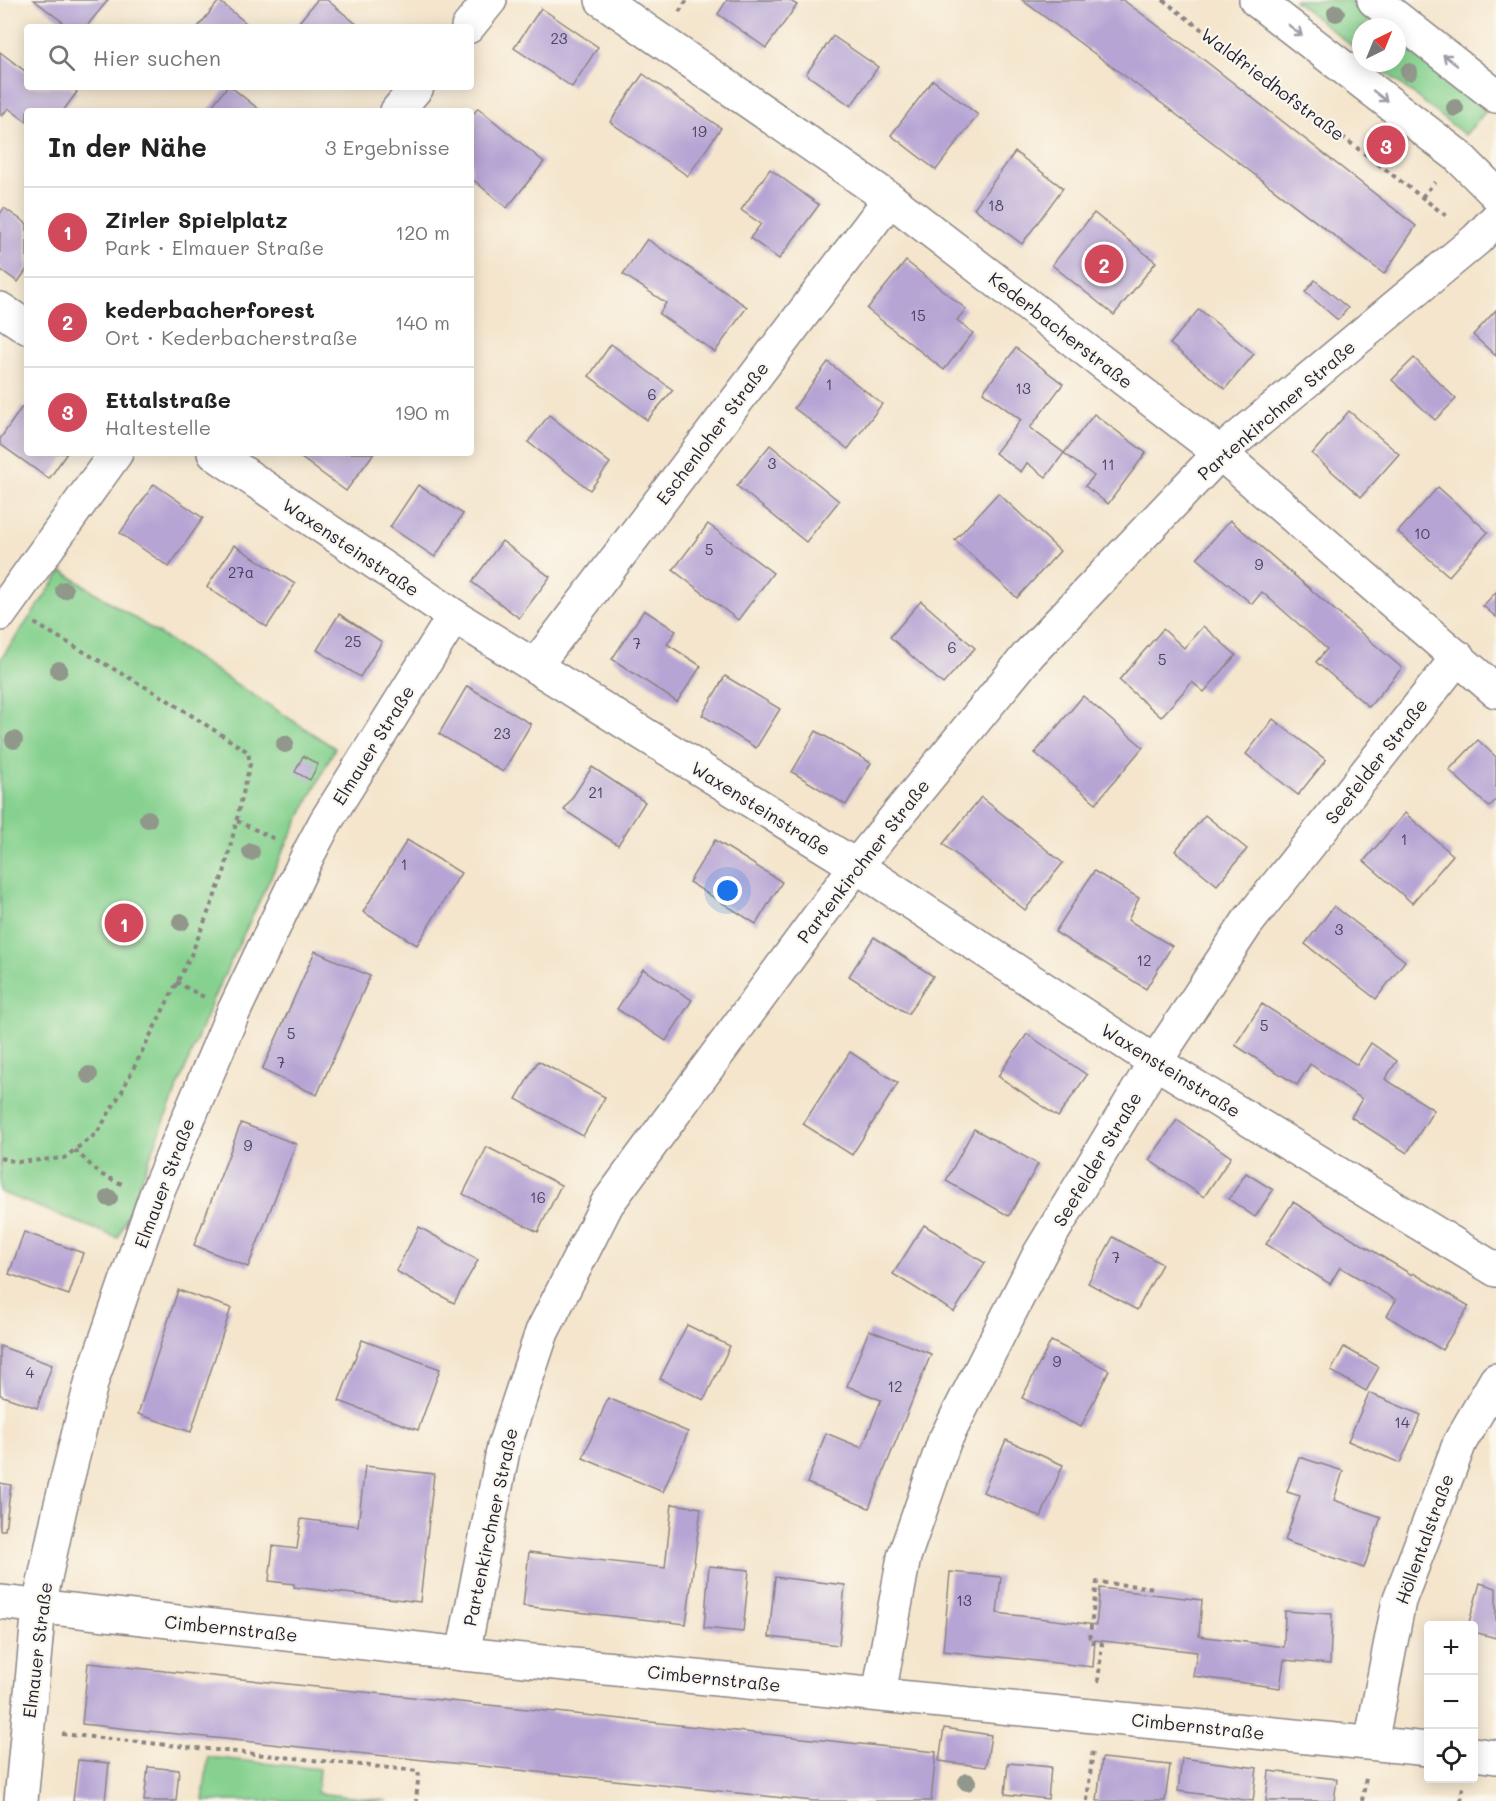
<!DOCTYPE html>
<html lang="de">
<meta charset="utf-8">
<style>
:root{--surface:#fff;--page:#f2f2f2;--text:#222;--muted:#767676;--line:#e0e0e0;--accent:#d1495b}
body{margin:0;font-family:Mali,sans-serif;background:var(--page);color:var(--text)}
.controls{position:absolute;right:18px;bottom:18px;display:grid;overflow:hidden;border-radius:6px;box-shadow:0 3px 15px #0003}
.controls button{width:54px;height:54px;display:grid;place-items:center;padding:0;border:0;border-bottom:2px solid var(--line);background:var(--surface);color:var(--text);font:30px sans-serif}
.compass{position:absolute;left:1352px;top:18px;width:54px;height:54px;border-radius:50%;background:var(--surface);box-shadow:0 3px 15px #0003;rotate:43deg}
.you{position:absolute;left:728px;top:891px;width:21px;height:21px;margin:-15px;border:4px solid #fff;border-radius:50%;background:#1a73e8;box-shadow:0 0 0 9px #1a73e833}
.badge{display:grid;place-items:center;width:39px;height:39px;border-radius:50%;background:var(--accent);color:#fff;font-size:20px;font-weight:700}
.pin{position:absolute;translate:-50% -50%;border:3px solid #fff;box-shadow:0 2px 6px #0006}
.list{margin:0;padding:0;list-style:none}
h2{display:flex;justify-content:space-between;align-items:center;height:78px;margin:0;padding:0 24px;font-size:26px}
h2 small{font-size:20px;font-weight:400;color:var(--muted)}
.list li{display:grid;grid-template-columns:39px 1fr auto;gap:18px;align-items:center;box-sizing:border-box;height:90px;padding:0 24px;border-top:2px solid var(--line)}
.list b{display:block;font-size:22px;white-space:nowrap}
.list p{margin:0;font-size:20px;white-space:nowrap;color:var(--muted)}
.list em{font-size:20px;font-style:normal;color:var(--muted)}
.icon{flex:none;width:33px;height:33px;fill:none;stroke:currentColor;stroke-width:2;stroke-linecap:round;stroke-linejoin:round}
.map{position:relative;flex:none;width:1496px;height:1801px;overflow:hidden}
.search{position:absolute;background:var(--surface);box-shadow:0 3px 15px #0003;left:24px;top:24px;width:450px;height:66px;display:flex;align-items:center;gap:15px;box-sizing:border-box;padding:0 21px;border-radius:6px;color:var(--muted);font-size:22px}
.panel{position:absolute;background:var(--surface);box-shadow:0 3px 15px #0003;left:24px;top:108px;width:450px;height:348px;border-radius:6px}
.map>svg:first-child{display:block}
.green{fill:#86d18f;stroke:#547a65;stroke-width:1.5}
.building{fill:#b6a4d4}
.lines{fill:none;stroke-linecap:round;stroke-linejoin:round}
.minor-casing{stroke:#8b8484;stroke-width:36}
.secondary-casing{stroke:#8b8484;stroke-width:36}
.path{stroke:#8b8484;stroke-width:4;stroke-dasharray:4.5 4.5;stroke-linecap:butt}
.minor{stroke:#fff;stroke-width:33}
.secondary{stroke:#fff;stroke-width:33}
.tree{fill:#91978a}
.oneway{stroke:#9c9ca7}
.labels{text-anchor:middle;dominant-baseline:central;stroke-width:4.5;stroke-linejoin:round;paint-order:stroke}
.number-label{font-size:15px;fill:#474261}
.street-label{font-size:18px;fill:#22223b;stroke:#fbf7ec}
</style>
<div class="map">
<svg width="1496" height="1801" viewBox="0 0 1496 1801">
<rect width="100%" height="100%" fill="#fbf7ec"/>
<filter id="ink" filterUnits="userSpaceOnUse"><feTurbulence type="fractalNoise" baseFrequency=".0167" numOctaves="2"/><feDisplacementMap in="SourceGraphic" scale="12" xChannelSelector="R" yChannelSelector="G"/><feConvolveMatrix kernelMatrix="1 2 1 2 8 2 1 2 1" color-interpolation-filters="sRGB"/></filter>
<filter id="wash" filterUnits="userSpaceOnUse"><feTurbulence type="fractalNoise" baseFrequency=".008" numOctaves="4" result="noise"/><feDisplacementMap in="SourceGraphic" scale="24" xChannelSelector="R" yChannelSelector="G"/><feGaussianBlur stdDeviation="1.35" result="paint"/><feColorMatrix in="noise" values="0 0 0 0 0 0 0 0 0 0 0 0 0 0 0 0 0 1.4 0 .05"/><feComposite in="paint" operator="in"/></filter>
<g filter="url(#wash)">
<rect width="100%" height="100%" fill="#f4e5cc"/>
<g class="green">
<polygon points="1294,0 1348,0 1381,27 1361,27 1361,53"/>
<polygon points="1397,40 1486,111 1465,135 1374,63 1397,63"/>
<polygon points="62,571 335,748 286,845 212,1001 118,1238 0,1192 0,660"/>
<polygon points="208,1757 319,1769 317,1793 387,1801 203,1801"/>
</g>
<g id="blocks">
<g class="building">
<polygon points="34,0 108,0 86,27 69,27"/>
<polygon points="317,0 327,0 360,27 295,27"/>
<polygon points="727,0 789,0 797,5 766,48 718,14"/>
<polygon points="1022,0 1123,0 1199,56 1416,226 1384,274 1164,105"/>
<polygon points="219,1 246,23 242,27 198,27"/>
<polygon points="541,8 598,47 572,87 514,48"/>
<polygon points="833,36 878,67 851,106 806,74"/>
<polygon points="0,52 25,71 27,67 27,87 71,87 77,92 63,111 27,111 27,122 8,108 2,116 0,114"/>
<polygon points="643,74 721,128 688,176 610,122"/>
<polygon points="933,80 978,115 936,170 891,135"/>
<polygon points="227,87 231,87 261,111 208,111"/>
<polygon points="478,108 544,162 507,208 471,178 471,117"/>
<polygon points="1015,152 1063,188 1022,244 974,208"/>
<polygon points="770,169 819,205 779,259 750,238 761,224 741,210"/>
<polygon points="4,208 27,224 27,269 18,282 0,269 0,214"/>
<polygon points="1094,213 1156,262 1114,315 1052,265"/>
<polygon points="647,239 747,307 715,352 659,314 666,303 623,274"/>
<polygon points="906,261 966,309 957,320 973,333 944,370 867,309"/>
<polygon points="1315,280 1348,308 1338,320 1305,292"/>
<polygon points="1199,309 1254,354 1225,389 1170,344"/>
<polygon points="1496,310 1496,356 1473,335"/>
<polygon points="611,344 673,390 647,420 589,376"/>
<polygon points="1016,348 1063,384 1030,428 1064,453 1046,477 1027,463 1021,472 995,453 1021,420 983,392"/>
<polygon points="1414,358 1456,399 1435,420 1392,380"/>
<polygon points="828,362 882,404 848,449 794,408"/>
<polygon points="22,407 27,410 27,453 67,453 49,479 0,444 0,439"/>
<polygon points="1349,411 1399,454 1361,497 1312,454"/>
<polygon points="1094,414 1146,453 1108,504 1085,486 1094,476 1064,453"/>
<polygon points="549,415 610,463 590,490 528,442"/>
<polygon points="770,445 839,501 806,542 737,486"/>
<polygon points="302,453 374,453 346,491 300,457"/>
<polygon points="154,484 203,518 169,567 120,533"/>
<polygon points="418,485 463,514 435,557 390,527"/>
<polygon points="1438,487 1488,532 1449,576 1398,532"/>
<polygon points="998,493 1060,551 1017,598 955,540"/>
<polygon points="1230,520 1402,668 1369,707 1316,662 1327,649 1262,592 1252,604 1197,558"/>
<polygon points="708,524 773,573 738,620 673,570"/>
<polygon points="502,541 550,577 519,618 472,582"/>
<polygon points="234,545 295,584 267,627 207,587"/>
<polygon points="1496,592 1496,617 1483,606"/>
<polygon points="921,601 975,648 943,684 890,637"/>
<polygon points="644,610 676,631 667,644 701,666 677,702 612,659"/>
<polygon points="339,614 382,642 360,677 317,650"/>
<polygon points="1203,626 1236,655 1204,692 1192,682 1161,717 1119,680 1163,629 1184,648"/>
<polygon points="725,676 780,709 756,748 702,715"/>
<polygon points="467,686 531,724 503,772 439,734"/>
<polygon points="1083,696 1143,747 1096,803 1035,753"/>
<polygon points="1273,719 1326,760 1298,795 1246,754"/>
<polygon points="816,731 871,763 846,805 792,772"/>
<polygon points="1478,740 1496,757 1496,800 1489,807 1449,770"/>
<polygon points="303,756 318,764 310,780 295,772"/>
<polygon points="592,767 645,802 618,845 564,810"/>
<polygon points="981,797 1063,863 1025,910 943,844"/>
<polygon points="1405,813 1453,855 1412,903 1364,861"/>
<polygon points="1205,815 1247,849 1217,885 1175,851"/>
<polygon points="407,840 461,873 417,945 363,912"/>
<polygon points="715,840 782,882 756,924 689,882"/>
<polygon points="1094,871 1139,898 1128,920 1172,946 1146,989 1055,932"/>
<polygon points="1334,906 1405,961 1376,999 1305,944"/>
<polygon points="874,937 933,976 908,1014 849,976"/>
<polygon points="315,951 370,976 317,1095 262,1070"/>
<polygon points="643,969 692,1000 666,1041 617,1009"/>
<polygon points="1262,1004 1357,1065 1371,1043 1397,1061 1385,1079 1434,1110 1407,1153 1351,1117 1362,1099 1310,1064 1297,1085 1235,1045"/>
<polygon points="1027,1034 1087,1075 1058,1117 998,1076"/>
<polygon points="850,1052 898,1083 852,1155 803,1124"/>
<polygon points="538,1061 605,1097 583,1136 516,1099"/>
<polygon points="1177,1120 1231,1157 1204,1197 1149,1160"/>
<polygon points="241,1123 296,1144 248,1267 194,1245"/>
<polygon points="974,1129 1038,1164 1009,1216 946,1181"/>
<polygon points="487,1147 561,1185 538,1232 463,1194"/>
<polygon points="1246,1173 1273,1190 1255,1217 1229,1199"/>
<polygon points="1293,1202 1412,1275 1413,1273 1469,1306 1442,1350 1387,1316 1396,1300 1340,1267 1330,1284 1266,1244"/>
<polygon points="924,1225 985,1263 954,1312 893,1274"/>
<polygon points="419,1227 478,1260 454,1303 396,1271"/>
<polygon points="24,1232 83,1253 69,1295 9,1274"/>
<polygon points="1113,1237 1162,1264 1137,1310 1088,1283"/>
<polygon points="178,1290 231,1308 191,1432 138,1414"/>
<polygon points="687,1325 730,1346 704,1400 660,1379"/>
<polygon points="869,1330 931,1354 869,1508 807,1483 826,1433 862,1448 881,1400 847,1386"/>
<polygon points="362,1340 440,1369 418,1430 339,1401"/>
<polygon points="1051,1341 1109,1370 1081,1427 1022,1398"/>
<polygon points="0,1346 52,1365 37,1408 0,1395"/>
<polygon points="1344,1347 1379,1367 1366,1391 1331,1371"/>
<polygon points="1369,1393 1421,1415 1400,1463 1348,1441"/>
<polygon points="608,1398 688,1432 663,1492 583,1458"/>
<polygon points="1006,1440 1063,1465 1041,1517 983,1492"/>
<polygon points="1299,1457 1343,1471 1334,1500 1381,1517 1364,1568 1285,1541 1300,1496 1287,1492"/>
<polygon points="365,1466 434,1474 420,1602 294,1587 294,1584 269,1581 273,1546 297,1549 301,1519 358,1526"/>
<polygon points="0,1483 11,1485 5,1530 0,1530"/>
<polygon points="672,1504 701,1508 686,1624 523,1606 529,1552 665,1568"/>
<polygon points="709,1566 749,1570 743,1632 704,1628"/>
<polygon points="950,1572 1001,1577 997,1613 1096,1625 1100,1588 1202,1600 1199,1636 1284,1647 1285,1611 1332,1614 1330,1664 1284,1660 1280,1688 1193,1676 1197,1652 1095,1640 1093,1667 943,1651"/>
<polygon points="775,1577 845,1585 839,1645 769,1637"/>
<polygon points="1480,1583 1496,1588 1496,1638 1474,1632 1474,1626 1468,1626"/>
<polygon points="88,1663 936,1752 931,1801 813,1801 82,1724"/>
<polygon points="944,1728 991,1735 986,1767 939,1761"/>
<polygon points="1102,1758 1170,1765 1165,1801 1097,1801"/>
<polygon points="1182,1758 1257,1768 1253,1801 1178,1791"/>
<polygon points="78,1760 109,1763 105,1801 73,1801"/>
<polygon points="1008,1763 1051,1767 1048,1799 1005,1794"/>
<polygon points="148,1767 179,1770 176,1801 144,1801"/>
<polygon points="1269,1771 1337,1779 1334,1801 1266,1801"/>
</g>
</g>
</g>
<g filter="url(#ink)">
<use href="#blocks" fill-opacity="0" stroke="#8b8484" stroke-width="1.5"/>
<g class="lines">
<g class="minor-casing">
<g id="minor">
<polyline points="602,0 890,199 1220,453 1496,691"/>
<polyline points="468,27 490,0"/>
<polyline points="397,111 417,87"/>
<polyline points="0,309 27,327"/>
<polyline points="214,453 454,616 856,866 1155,1062 1496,1270"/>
<polyline points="0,614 116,453"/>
<polyline points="535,666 890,199"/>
<polyline points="0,1602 463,1654 1428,1749"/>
<polyline points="463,1654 504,1446 542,1332 607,1204 856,866 1029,654 1220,453 1477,239 1496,219"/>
<polyline points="879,1694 904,1557 944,1442 1040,1253 1155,1062 1247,923 1458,657"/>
<polyline points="1371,1743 1399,1601 1460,1442 1496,1380"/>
<polyline points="1474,1754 1496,1757"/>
<polyline points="21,1801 39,1606 60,1508 92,1380 156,1195 233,1013 309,853 326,821 454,616"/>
</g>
</g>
<g class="secondary-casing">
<g id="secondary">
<polyline points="1256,0 1458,156 1496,194"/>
<polyline points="1374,0 1496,96"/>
</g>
</g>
<g class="path">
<polyline points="1163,0 1449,218"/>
<polyline points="679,12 687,0"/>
<polyline points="1422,197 1435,182"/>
<polyline points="237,821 277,840"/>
<polyline points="176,982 204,997"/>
<polyline points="75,1150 100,1174 124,1185"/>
<polyline points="0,1158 17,1162 64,1158 97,1133 122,1091 191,955 224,873 250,764 248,752 166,699 34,623"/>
<polyline points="1098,1682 1102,1644 1089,1641 1097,1582 1156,1588"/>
<polyline points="62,1734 419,1771 416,1801"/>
<polyline points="1087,1801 1093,1749"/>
<polyline points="1362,1801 1366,1778"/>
<polyline points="1461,1801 1463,1785"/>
</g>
<use href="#minor" class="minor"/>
<use href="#secondary" class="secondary"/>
</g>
<g class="tree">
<circle cx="1336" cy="13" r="9"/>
<circle cx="1409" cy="72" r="9"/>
<circle cx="1455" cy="108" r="9"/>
<circle cx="64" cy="590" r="9"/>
<circle cx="59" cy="670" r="9"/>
<circle cx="14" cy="740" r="9"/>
<circle cx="285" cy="744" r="9"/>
<circle cx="148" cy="819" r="9"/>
<circle cx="251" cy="852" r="9"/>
<circle cx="181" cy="922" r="9"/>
<circle cx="89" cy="1075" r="9"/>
<circle cx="109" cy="1198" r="9"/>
<circle cx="967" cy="1782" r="9"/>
</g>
<defs><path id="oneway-shaft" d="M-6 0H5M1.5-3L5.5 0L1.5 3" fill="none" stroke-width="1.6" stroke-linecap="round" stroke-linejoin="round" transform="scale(1.5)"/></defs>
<g class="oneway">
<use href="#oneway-shaft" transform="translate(1295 30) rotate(38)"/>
<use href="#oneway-shaft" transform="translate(1450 60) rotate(-142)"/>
<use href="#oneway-shaft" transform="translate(1380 96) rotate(38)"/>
</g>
</g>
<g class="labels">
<g class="number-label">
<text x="559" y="38">23</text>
<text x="699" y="131">19</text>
<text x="996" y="205">18</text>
<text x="918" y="315">15</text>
<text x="829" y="384">1</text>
<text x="1023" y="388">13</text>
<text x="652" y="394">6</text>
<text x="772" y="463">3</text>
<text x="1108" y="464">11</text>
<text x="1422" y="533">10</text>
<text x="709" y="549">5</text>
<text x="1259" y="564">9</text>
<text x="241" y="572">27a</text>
<text x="353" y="641">25</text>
<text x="637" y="643">7</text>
<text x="952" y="647">6</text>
<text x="1162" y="659">5</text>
<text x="502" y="733">23</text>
<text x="596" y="792">21</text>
<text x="1404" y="839">1</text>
<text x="404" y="864">1</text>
<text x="1339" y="929">3</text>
<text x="1144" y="960">12</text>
<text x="1264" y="1025">5</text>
<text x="291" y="1033">5</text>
<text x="281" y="1062">7</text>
<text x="248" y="1145">9</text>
<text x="538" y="1197">16</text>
<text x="1116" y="1257">7</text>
<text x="1057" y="1361">9</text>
<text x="30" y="1372">4</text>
<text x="895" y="1386">12</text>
<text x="1402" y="1422">14</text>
<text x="964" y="1600">13</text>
</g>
<g class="street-label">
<text transform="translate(1273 84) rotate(37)">Waldfriedhofstraße</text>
<text transform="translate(1061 330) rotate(38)">Kederbacherstraße</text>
<text transform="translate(1276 410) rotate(-41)">Partenkirchner Straße</text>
<text transform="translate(712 433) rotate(-53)">Eschenloher Straße</text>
<text transform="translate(351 547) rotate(34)">Waxensteinstraße</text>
<text transform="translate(373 745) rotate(-58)">Elmauer Straße</text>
<text transform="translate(1376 761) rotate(-52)">Seefelder Straße</text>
<text transform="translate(761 808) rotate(32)">Waxensteinstraße</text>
<text transform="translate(863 861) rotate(-52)">Partenkirchner Straße</text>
<text transform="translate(1171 1070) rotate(32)">Waxensteinstraße</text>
<text transform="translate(1097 1159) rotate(-59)">Seefelder Straße</text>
<text transform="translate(164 1183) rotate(-69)">Elmauer Straße</text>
<text transform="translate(490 1527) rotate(-78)">Partenkirchner Straße</text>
<text transform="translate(1424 1539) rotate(-70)">Höllentalstraße</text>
<text transform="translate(231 1628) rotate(6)">Cimbernstraße</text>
<text transform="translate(37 1650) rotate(-83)">Elmauer Straße</text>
<text transform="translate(714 1678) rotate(6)">Cimbernstraße</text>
<text transform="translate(1198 1726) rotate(6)">Cimbernstraße</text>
</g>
</g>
</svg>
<div class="controls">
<button>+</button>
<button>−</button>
<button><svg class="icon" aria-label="locate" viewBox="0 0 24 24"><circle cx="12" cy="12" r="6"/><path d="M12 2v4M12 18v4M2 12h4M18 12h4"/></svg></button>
</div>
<svg class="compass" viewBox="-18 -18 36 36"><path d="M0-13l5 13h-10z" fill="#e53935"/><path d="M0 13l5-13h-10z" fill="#767676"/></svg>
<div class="you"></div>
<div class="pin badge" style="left:124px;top:923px">1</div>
<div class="pin badge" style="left:1104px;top:264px">2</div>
<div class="pin badge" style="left:1386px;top:145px">3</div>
<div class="search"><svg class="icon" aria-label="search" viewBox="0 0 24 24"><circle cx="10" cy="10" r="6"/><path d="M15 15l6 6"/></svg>Hier suchen</div>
<section class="panel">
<h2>In der Nähe<small>3 Ergebnisse</small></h2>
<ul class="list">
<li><span class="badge">1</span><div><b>Zirler Spielplatz</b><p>Park · Elmauer Straße</p></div><em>120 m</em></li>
<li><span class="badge">2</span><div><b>kederbacherforest</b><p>Ort · Kederbacherstraße</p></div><em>140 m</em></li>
<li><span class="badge">3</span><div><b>Ettalstraße</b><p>Haltestelle</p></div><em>190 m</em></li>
</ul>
</section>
</div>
